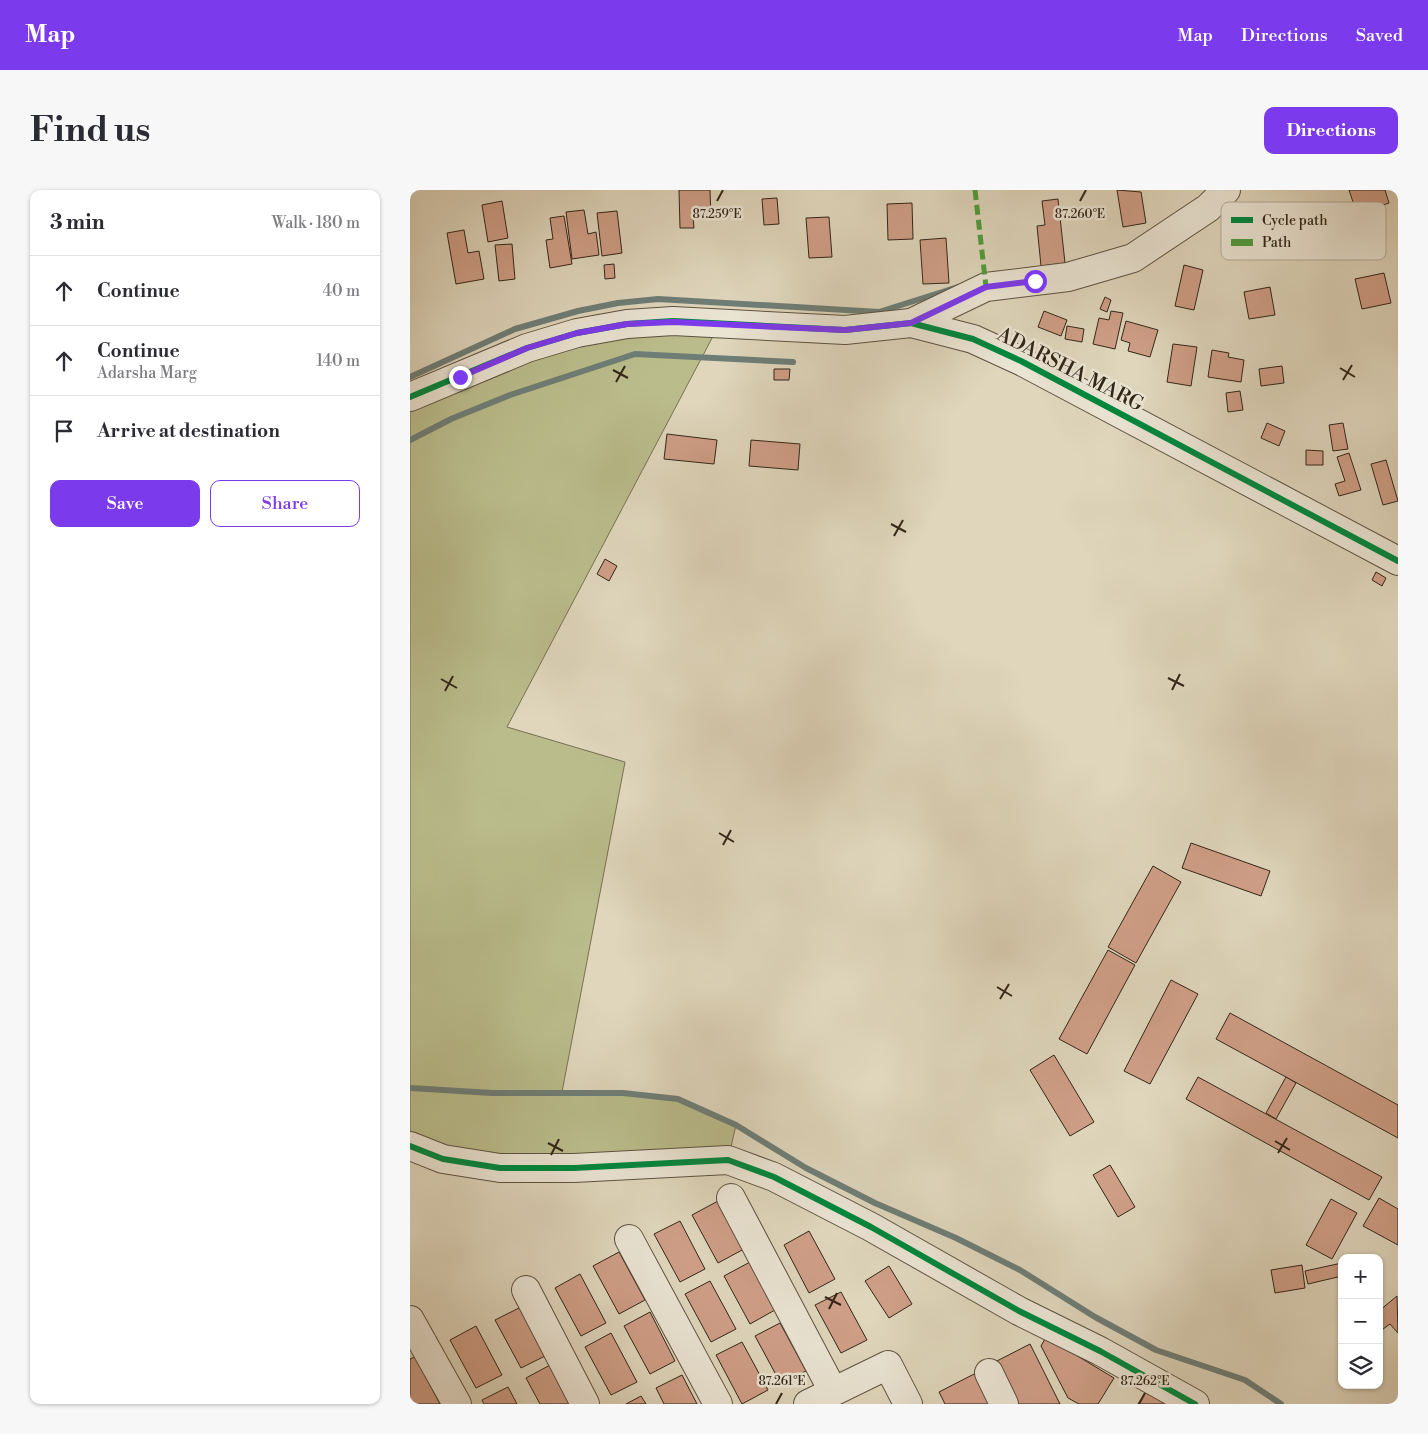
<!DOCTYPE html>
<meta charset="utf-8">
<style>
:root{--surface:#fff;--page:#f7f7f7;--text:#2b2b33;--muted:#7c7c81;--line:#e1e1e2;--accent:#7c3aed}
body{margin:0;font-family:"Libre Bodoni",serif;background:var(--page);color:var(--text)}
.controls{position:absolute;right:15px;bottom:15px;display:grid;overflow:hidden;border-radius:10px;box-shadow:0 1px 4px #0004}
.controls button{width:45px;height:45px;display:grid;place-items:center;padding:0;border:0;border-bottom:1px solid var(--line);background:var(--surface);color:var(--text);font:25px sans-serif}
.stop{position:absolute;width:15px;height:15px;margin:-11px;border:4px solid #7c3aed;border-radius:50%;background:#fff}
.stop.end{background:#7c3aed;border-color:#fff;box-shadow:0 1px 5px #0008}
.list{margin:0;padding:0;list-style:none}
h2{display:flex;justify-content:space-between;align-items:center;height:65px;margin:0;padding:0 20px;font-size:21px}
h2 small{font-size:16px;font-weight:400;color:var(--muted)}
.list li{display:grid;grid-template-columns:32px 1fr auto;gap:15px;align-items:center;box-sizing:border-box;height:70px;padding:0 20px;border-top:1px solid var(--line)}
.list b{display:block;font-size:19px;white-space:nowrap}
.list p{margin:0;font-size:16px;white-space:nowrap;color:var(--muted)}
.list em{font-size:16px;font-style:normal;color:var(--muted)}
.actions{display:flex;gap:10px;padding:15px 20px}
.actions a{flex:1;padding:11px 0;border:1px solid var(--accent);border-radius:10px;text-align:center;font-size:18px;color:var(--accent)}
.actions .main{background:var(--accent);color:#fff}
.icon{flex:none;width:28px;height:28px;fill:none;stroke:currentColor;stroke-width:2;stroke-linecap:round;stroke-linejoin:round}
.map{position:relative;flex:none;width:988px;height:1214px;overflow:hidden;border-radius:10px}
header{display:flex;align-items:center;gap:30px;box-sizing:border-box;height:70px;padding:0 25px;background:var(--accent);color:#fff}
header strong{font-size:24px}
nav{display:flex;gap:28px;margin-inline-start:auto;font-size:18px}
.intro{display:flex;align-items:center;justify-content:space-between;box-sizing:border-box;height:120px;padding:0 30px}
h1{margin:0;font-size:35px}
.button{padding:12px 22px;border-radius:10px;background:var(--accent);color:#fff;font-size:18px;font-weight:700}
main{display:flex;gap:30px;padding:0 30px}
aside{flex:1;background:var(--surface);border-radius:10px;box-shadow:0 1px 4px #0004}
.map>svg:first-child{display:block}
.green{fill:#babc8b;stroke:#767152}
.lines{fill:none;stroke-linecap:round;stroke-linejoin:round}
.stream{stroke:#6e7e77;stroke-width:6}
.building{fill:#cf9e87;stroke:#332618}
.minor-casing{stroke:#5e5241;stroke-width:30}
.minor{stroke:#eae4d3;stroke-width:28}
.quiet{stroke:#519c3e;stroke-width:5;stroke-dasharray:10 5;stroke-linecap:butt}
.cycleway-casing{stroke:#eae4d3;stroke-width:9}
.cycleway{stroke:#00873e;stroke-width:6}
.route{stroke:#7c3aed;stroke-width:6}
.ticks{fill:none;stroke:#332618;stroke-width:2}
.labels{text-anchor:middle;dominant-baseline:central;stroke-width:5;stroke-linejoin:round;paint-order:stroke}
.street-label{font-size:20px;fill:#332618;stroke:#eae4d3}
.key{fill:#eae4d3;stroke:#b3ab9b;stroke-width:1}
.key-label{font-size:14px;fill:#332618}
.ticks-label{font-size:12px;text-anchor:middle;fill:#332618;stroke:#eae4d3;stroke-width:5;stroke-linejoin:round;paint-order:stroke}
</style>
<header>
<strong>Map</strong>
<nav><a>Map</a><a>Directions</a><a>Saved</a></nav>
</header>
<div class="intro"><h1>Find us</h1><a class="button">Directions</a></div>
<main>
<aside>
<h2>3 min<small>Walk · 180 m</small></h2>
<ul class="list">
<li><svg class="icon" aria-label="ahead" viewBox="0 0 24 24"><path d="M12 20V5M6 11l6-6 6 6"/></svg><div><b>Continue</b></div><em>40 m</em></li>
<li><svg class="icon" aria-label="ahead" viewBox="0 0 24 24"><path d="M12 20V5M6 11l6-6 6 6"/></svg><div><b>Continue</b><p>Adarsha Marg</p></div><em>140 m</em></li>
<li><svg class="icon" aria-label="arrive" viewBox="0 0 24 24"><path d="M6 21V4h12l-3 4 3 4H6"/></svg><div><b>Arrive at destination</b></div></li>
</ul>
<div class="actions"><a class="main">Save</a><a>Share</a></div>
</aside>
<div class="map">
<svg width="988" height="1214" viewBox="0 0 988 1214">
<rect width="100%" height="100%" fill="#dfd6bc"/>
<filter id="stains"><feTurbulence type="fractalNoise" baseFrequency=".004" numOctaves="4"/><feColorMatrix values="0 0 0 0 .2 0 0 0 0 .09 0 0 0 0 .02 0 0 0 .5 -.17"/></filter>
<radialGradient id="worn" r=".72"><stop offset=".6" stop-color="#630" stop-opacity="0"/><stop offset="1" stop-color="#630" stop-opacity=".3"/></radialGradient>
<polygon class="green" points="310,133 97,537 215,572 152,902 213,903 268,909 326,935 318,970 164,978 0,956 0,207 117,158"/>
<g class="lines">
<g class="stream">
<polyline points="0,187 105,139 168,121 208,113 248,109 469,122 548,97"/>
<polyline points="0,250 41,229 100,205 225,164 383,172"/>
<polyline points="0,898 82,903 213,903 268,909 326,935 396,978 465,1013 546,1048 610,1080 685,1127 746,1160 835,1190 871,1214"/>
</g>
</g>
<g class="building">
<polygon points="269,0 300,0 301,28 283,28 284,38 270,38"/>
<polygon points="707,0 731,2 736,33 713,37"/>
<polygon points="939,0 975,0 979,13 947,24"/>
<polygon points="367,8 369,34 354,35 352,9"/>
<polygon points="648,9 655,73 631,76 627,36 635,35 632,11"/>
<polygon points="92,11 98,48 78,52 72,15"/>
<polygon points="502,13 503,49 478,50 477,14"/>
<polygon points="174,20 178,44 186,42 189,65 162,69 156,22"/>
<polygon points="207,21 212,63 192,66 187,23"/>
<polygon points="154,26 162,74 140,78 136,50 143,49 140,28"/>
<polygon points="419,27 422,67 399,68 396,28"/>
<polygon points="54,40 58,63 69,61 74,89 46,94 37,43"/>
<polygon points="536,48 539,93 513,94 510,50"/>
<polygon points="102,54 105,89 89,91 85,55"/>
<polygon points="204,74 205,88 195,89 194,75"/>
<polygon points="774,75 793,80 784,120 765,116"/>
<polygon points="974,83 981,113 952,119 945,89"/>
<polygon points="860,97 865,125 839,129 834,102"/>
<polygon points="695,107 701,110 697,122 690,119"/>
<polygon points="634,121 657,130 651,146 628,137"/>
<polygon points="701,121 713,123 705,159 683,154 689,128 699,130"/>
<polygon points="716,131 748,140 740,167 718,161 720,153 711,150"/>
<polygon points="657,136 674,139 672,152 655,149"/>
<polygon points="763,154 787,157 781,196 757,192"/>
<polygon points="802,160 819,163 818,167 834,170 831,192 798,187"/>
<polygon points="872,176 874,193 851,196 849,179"/>
<polygon points="364,179 380,179 379,190 364,190"/>
<polygon points="830,201 833,220 818,222 816,203"/>
<polygon points="857,233 875,241 869,256 851,248"/>
<polygon points="933,233 938,259 923,261 919,235"/>
<polygon points="257,244 307,250 304,274 254,269"/>
<polygon points="341,250 390,254 388,280 339,276"/>
<polygon points="896,260 913,261 913,275 896,275"/>
<polygon points="939,263 951,300 929,306 925,294 935,291 927,267"/>
<polygon points="976,270 988,311 973,315 961,274"/>
<polygon points="195,369 207,376 199,391 187,384"/>
<polygon points="966,382 976,388 972,396 962,390"/>
<polygon points="781,653 860,681 851,706 772,678"/>
<polygon points="743,676 771,692 726,773 698,757"/>
<polygon points="698,760 725,775 677,864 649,849"/>
<polygon points="761,790 788,804 740,894 714,881"/>
<polygon points="820,823 988,915 988,948 806,849"/>
<polygon points="644,865 684,932 660,946 620,880"/>
<polygon points="788,887 972,987 959,1010 776,909"/>
<polygon points="876,887 886,893 866,929 856,923"/>
<polygon points="700,975 725,1017 708,1027 683,985"/>
<polygon points="969,1008 988,1019 988,1055 953,1036"/>
<polygon points="921,1009 947,1023 922,1069 896,1055"/>
<polygon points="308,1011 334,1059 308,1073 282,1025"/>
<polygon points="270,1031 295,1079 270,1092 244,1044"/>
<polygon points="399,1041 425,1089 399,1103 374,1055"/>
<polygon points="209,1062 235,1110 209,1124 183,1076"/>
<polygon points="340,1072 365,1120 340,1134 314,1086"/>
<polygon points="932,1073 932,1086 898,1094 895,1081"/>
<polygon points="892,1075 895,1098 865,1103 861,1080"/>
<polygon points="479,1076 502,1114 479,1128 455,1091"/>
<polygon points="170,1084 196,1133 171,1146 145,1098"/>
<polygon points="300,1091 326,1139 301,1152 275,1104"/>
<polygon points="431,1102 457,1150 431,1163 405,1115"/>
<polygon points="987,1106 988,1143 980,1134 969,1142 969,1121"/>
<polygon points="111,1117 137,1165 111,1178 85,1130"/>
<polygon points="240,1122 265,1171 240,1184 214,1136"/>
<polygon points="370,1133 396,1181 371,1194 345,1146"/>
<polygon points="66,1136 92,1185 66,1198 40,1150"/>
<polygon points="201,1143 227,1192 201,1205 175,1157"/>
<polygon points="636,1147 704,1188 688,1214 669,1214 658,1208 631,1156"/>
<polygon points="332,1152 358,1200 332,1214 306,1165"/>
<polygon points="620,1154 650,1214 604,1214 583,1173"/>
<polygon points="5,1167 30,1214 0,1214 0,1169"/>
<polygon points="142,1174 163,1214 130,1214 116,1188"/>
<polygon points="570,1181 586,1214 535,1214 529,1202"/>
<polygon points="272,1185 287,1214 254,1214 246,1198"/>
<polygon points="98,1197 107,1214 74,1214 72,1210"/>
<polygon points="738,1198 763,1214 728,1214"/>
<polygon points="231,1206 236,1214 216,1214"/>
</g>
<g class="lines">
<g class="minor-casing">
<g id="minor">
<polyline points="501,133 576,97 658,87 723,68 798,18 816,0"/>
<polyline points="0,207 117,158 167,143 217,134 263,131 435,140 501,133 563,149 611,171 988,371"/>
<polyline points="0,956 33,969 90,978 164,978 318,970 364,987 461,1037 609,1121 690,1161 785,1214"/>
<polyline points="321,1008 423,1201"/>
<polyline points="219,1049 308,1214"/>
<polyline points="116,1100 175,1214"/>
<polyline points="0,1130 47,1214"/>
<polyline points="579,1183 594,1214"/>
<polyline points="398,1214 478,1175 498,1214"/>
</g>
</g>
<use href="#minor" class="minor"/>
<polyline class="quiet" points="565,0 576,97"/>
<g class="cycleway-casing">
<g id="cycleway">
<polyline points="0,207 117,158 167,143 217,134 263,131 435,140 501,133 563,149 611,171 988,371"/>
<polyline points="0,956 33,969 90,978 164,978 318,970 364,987 461,1037 609,1121 690,1161 785,1214"/>
</g>
</g>
<use href="#cycleway" class="cycleway"/>
</g>
<g class="lines">
<polyline class="route" points="50,187 117,158 167,143 217,134 263,132 435,140 501,133 576,97 625,91"/>
</g>
<path class="ticks" d="M307 11 313 0M670 11 676 0M930 178 945 187M203 180 218 188M933 190 942 175M206 192 215 176M481 334 496 342M484 346 493 330M758 488 774 496M31 489 47 498M762 500 770 484M35 501 43 486M309 643 324 652M313 655 321 640M587 797 602 806M590 809 599 794M865 951 880 960M138 953 153 961M868 963 877 948M141 965 149 949M415 1107 431 1115M419 1119 427 1103M366 1214 372 1203M729 1214 735 1203"/>
<g class="labels">
<g class="street-label">
<text transform="translate(660 180) rotate(27)">ADARSHA MARG</text>
</g>
</g>
<rect x="811" y="12" width="165" height="58" rx="8" class="key"/>
<rect x="821" y="27" width="22" height="6" fill="#00873e"/>
<rect x="821" y="49" width="22" height="7" fill="#519c3e"/>
<g class="key-label">
<text x="852" y="35">Cycle path</text>
<text x="852" y="57">Path</text>
</g>
<g class="ticks-label">
<text x="307" y="28">87.259°E</text>
<text x="670" y="28">87.260°E</text>
<text x="372" y="1195">87.261°E</text>
<text x="735" y="1195">87.262°E</text>
</g>
<rect width="100%" height="100%" filter="url(#stains)"/>
<rect width="100%" height="100%" fill="url(#worn)"/>
</svg>
<div class="controls">
<button>+</button>
<button>−</button>
<button><svg class="icon" aria-label="layers" viewBox="0 0 24 24"><path d="M12 4l9 5-9 5-9-5zM3 14l9 5 9-5"/></svg></button>
</div>
<div class="stop" style="left:625px;top:91px"></div>
<div class="stop end" style="left:50px;top:187px"></div>
</div>
</main>
